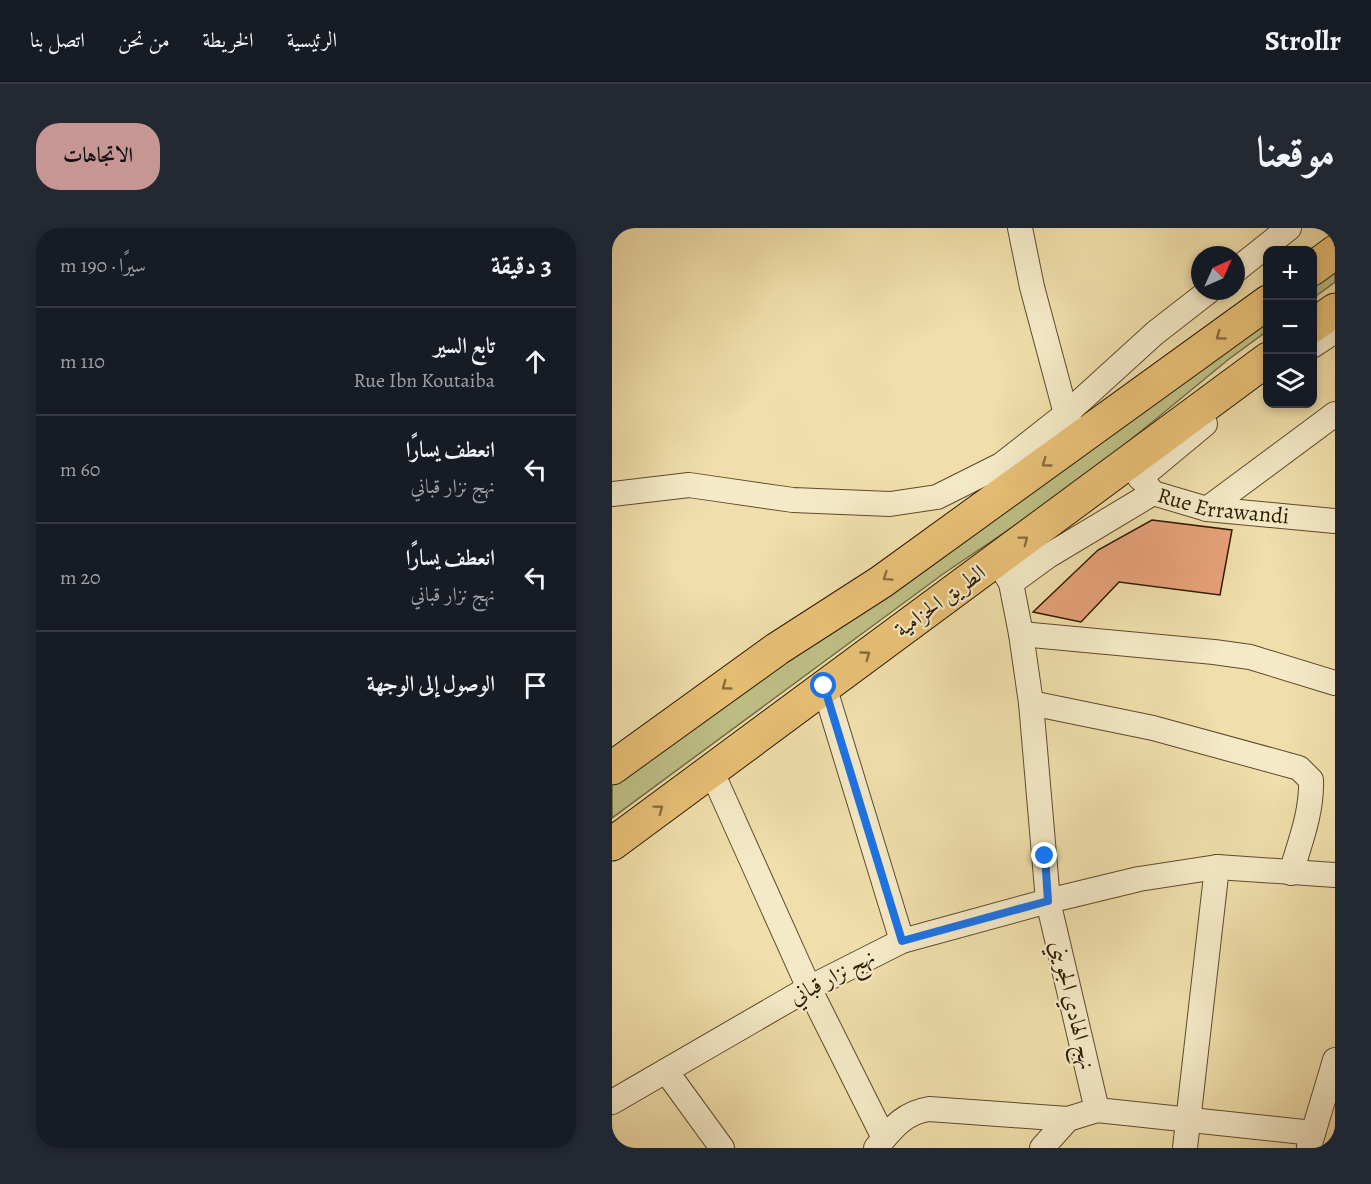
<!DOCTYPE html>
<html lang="ar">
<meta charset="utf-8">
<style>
:root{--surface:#171b24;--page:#242831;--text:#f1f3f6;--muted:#9ea1a6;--line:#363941;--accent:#c59692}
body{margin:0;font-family:Alegreya,Amiri,serif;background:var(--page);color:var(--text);direction:rtl}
.controls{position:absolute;right:18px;top:18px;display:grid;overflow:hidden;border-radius:12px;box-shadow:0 3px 9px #0003}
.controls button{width:54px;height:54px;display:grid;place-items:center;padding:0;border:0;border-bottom:2px solid var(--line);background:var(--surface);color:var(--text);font:30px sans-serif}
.compass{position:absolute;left:579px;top:18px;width:54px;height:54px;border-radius:50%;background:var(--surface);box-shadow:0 3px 9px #0003;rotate:45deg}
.stop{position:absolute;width:18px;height:18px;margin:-14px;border:4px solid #1a73e8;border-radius:50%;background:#fff}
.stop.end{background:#1a73e8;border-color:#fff;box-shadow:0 2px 6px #0008}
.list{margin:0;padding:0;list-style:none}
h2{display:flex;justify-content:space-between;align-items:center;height:78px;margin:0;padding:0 24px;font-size:26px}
h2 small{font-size:20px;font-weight:400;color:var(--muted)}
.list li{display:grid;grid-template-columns:39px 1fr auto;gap:18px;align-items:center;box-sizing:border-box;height:108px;padding:0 24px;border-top:2px solid var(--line)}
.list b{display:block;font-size:22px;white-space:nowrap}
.list p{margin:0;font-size:20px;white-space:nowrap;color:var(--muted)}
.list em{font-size:20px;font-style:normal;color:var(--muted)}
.icon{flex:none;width:33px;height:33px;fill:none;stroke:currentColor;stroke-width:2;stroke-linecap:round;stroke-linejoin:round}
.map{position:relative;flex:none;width:723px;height:920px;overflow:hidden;direction:ltr;border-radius:24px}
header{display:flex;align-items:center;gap:36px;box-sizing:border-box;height:84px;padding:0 30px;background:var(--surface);border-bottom:2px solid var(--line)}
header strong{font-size:28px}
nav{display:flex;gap:33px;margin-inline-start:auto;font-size:21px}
.intro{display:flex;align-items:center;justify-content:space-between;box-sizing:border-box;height:144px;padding:0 36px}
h1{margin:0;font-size:42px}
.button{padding:15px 27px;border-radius:24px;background:var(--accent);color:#111;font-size:21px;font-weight:700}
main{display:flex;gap:36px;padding:0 36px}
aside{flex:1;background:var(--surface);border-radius:24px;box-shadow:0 3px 9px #0003}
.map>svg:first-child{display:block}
.green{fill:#bec086;stroke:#766c43;stroke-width:1.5}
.building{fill:#e7a27a;stroke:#2d1900;stroke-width:1.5}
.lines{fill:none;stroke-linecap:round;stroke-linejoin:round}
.minor-casing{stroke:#5e4a2b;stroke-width:26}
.highway-casing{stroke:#2d1900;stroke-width:35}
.minor{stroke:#f5eac8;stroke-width:24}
.highway{stroke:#e8c076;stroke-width:33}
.oneway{stroke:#8a6c3b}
.route{stroke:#1a73e8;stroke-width:8}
.labels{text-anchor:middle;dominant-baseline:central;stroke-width:4.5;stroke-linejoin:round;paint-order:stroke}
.street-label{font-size:22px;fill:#2d1900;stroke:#f5eac8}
</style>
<header>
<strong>Strollr</strong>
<nav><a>الرئيسية</a><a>الخريطة</a><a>من نحن</a><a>اتصل بنا</a></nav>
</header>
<div class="intro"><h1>موقعنا</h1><a class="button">الاتجاهات</a></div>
<main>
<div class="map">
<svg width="723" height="920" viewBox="0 0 723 920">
<rect width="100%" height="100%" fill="#f0dfab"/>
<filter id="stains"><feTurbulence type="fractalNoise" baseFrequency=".00333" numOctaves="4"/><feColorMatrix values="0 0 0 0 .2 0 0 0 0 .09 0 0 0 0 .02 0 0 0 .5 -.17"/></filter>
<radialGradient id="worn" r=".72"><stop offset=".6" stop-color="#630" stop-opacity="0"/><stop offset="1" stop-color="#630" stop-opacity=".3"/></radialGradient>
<g class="green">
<polygon points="723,40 723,54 701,70 700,57"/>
<polygon points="655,90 655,103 617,131 466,255 331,346 0,590 0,551"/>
</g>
<polygon class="building" points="540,292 620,302 608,367 507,354 469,394 421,384 486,322"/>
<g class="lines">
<g class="minor-casing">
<g id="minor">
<polyline points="408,0 420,59 454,186 460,199"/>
<polyline points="624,42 677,0"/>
<polyline points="700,118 723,103"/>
<path id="s1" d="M516 234 541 265 595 281 723 293"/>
<polyline points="528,250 593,196"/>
<polyline points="0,266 77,257 181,272 278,276 325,269 389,237 454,186 543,105 597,63"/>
<polyline points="595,281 723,186"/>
<polyline points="385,332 399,355 409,406 419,475 436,673 485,882"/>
<polyline points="399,355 436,328 541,265"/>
<polyline points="409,406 602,424 638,429 723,455"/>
<polyline points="212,458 290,713"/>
<path d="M419 475 541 500 687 540 699 552C700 585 688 614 679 645"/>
<polyline points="99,542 197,760 272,910"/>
<polyline points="54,843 110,920"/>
<polyline points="0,874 197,760 290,713 436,673 527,651 605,639 723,647"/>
<polyline points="697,919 723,832"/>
<path d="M264 920C280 901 291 885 317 881L456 891"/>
<polyline points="430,920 456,891 485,882 701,905"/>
<polyline points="573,920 605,639"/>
</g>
</g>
<g class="highway-casing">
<g id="highway">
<polyline points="700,41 723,24"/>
<polyline points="700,98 723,82"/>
<polyline points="0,540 165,421 269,354 656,74"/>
<polyline points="0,616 656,131"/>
</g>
</g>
<use href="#minor" class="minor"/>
<use href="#highway" class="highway"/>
</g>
<defs><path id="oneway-chevron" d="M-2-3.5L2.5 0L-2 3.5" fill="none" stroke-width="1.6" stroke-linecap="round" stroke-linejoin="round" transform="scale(1.5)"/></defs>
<g class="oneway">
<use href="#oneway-chevron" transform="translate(608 108) rotate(144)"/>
<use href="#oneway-chevron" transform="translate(434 235) rotate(144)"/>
<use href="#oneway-chevron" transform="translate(412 312) rotate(-37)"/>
<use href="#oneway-chevron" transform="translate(275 349) rotate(145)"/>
<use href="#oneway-chevron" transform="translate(254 427) rotate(-36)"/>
<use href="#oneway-chevron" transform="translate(114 458) rotate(144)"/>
<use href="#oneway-chevron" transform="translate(47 581) rotate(-37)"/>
</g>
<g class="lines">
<polyline class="route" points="212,458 290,713 436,673 433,628"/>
</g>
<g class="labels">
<g class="street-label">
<text stroke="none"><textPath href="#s1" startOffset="112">Rue Errawandi</textPath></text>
<text transform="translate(328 373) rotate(-36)">الطريق الحزامية</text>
<text transform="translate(220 749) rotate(-28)">نهج نزار قباني</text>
<text transform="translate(461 777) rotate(77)">نهج الهادي الجويني</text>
</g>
</g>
<rect width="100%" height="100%" filter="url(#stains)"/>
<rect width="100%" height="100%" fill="url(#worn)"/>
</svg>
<div class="controls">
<button>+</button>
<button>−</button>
<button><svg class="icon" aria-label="layers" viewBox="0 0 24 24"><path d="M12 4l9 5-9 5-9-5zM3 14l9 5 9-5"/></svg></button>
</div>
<svg class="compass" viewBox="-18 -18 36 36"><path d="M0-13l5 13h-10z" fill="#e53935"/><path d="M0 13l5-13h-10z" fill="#9ea1a6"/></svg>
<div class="stop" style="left:212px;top:458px"></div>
<div class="stop end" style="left:433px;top:628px"></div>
</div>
<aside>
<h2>3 دقيقة<small>سيرًا · 190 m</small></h2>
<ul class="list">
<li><svg class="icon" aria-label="ahead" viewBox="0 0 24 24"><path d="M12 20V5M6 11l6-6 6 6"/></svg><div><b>تابع السير</b><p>Rue Ibn Koutaiba</p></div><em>110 m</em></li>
<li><svg class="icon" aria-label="left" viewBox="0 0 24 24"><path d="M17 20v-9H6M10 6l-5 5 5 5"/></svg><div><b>انعطف يسارًا</b><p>نهج نزار قباني</p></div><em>60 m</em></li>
<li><svg class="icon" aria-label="left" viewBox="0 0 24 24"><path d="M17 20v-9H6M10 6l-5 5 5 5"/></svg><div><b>انعطف يسارًا</b><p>نهج نزار قباني</p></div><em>20 m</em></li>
<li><svg class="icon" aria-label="arrive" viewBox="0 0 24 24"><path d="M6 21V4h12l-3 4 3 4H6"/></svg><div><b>الوصول إلى الوجهة</b></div></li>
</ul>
</aside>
</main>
